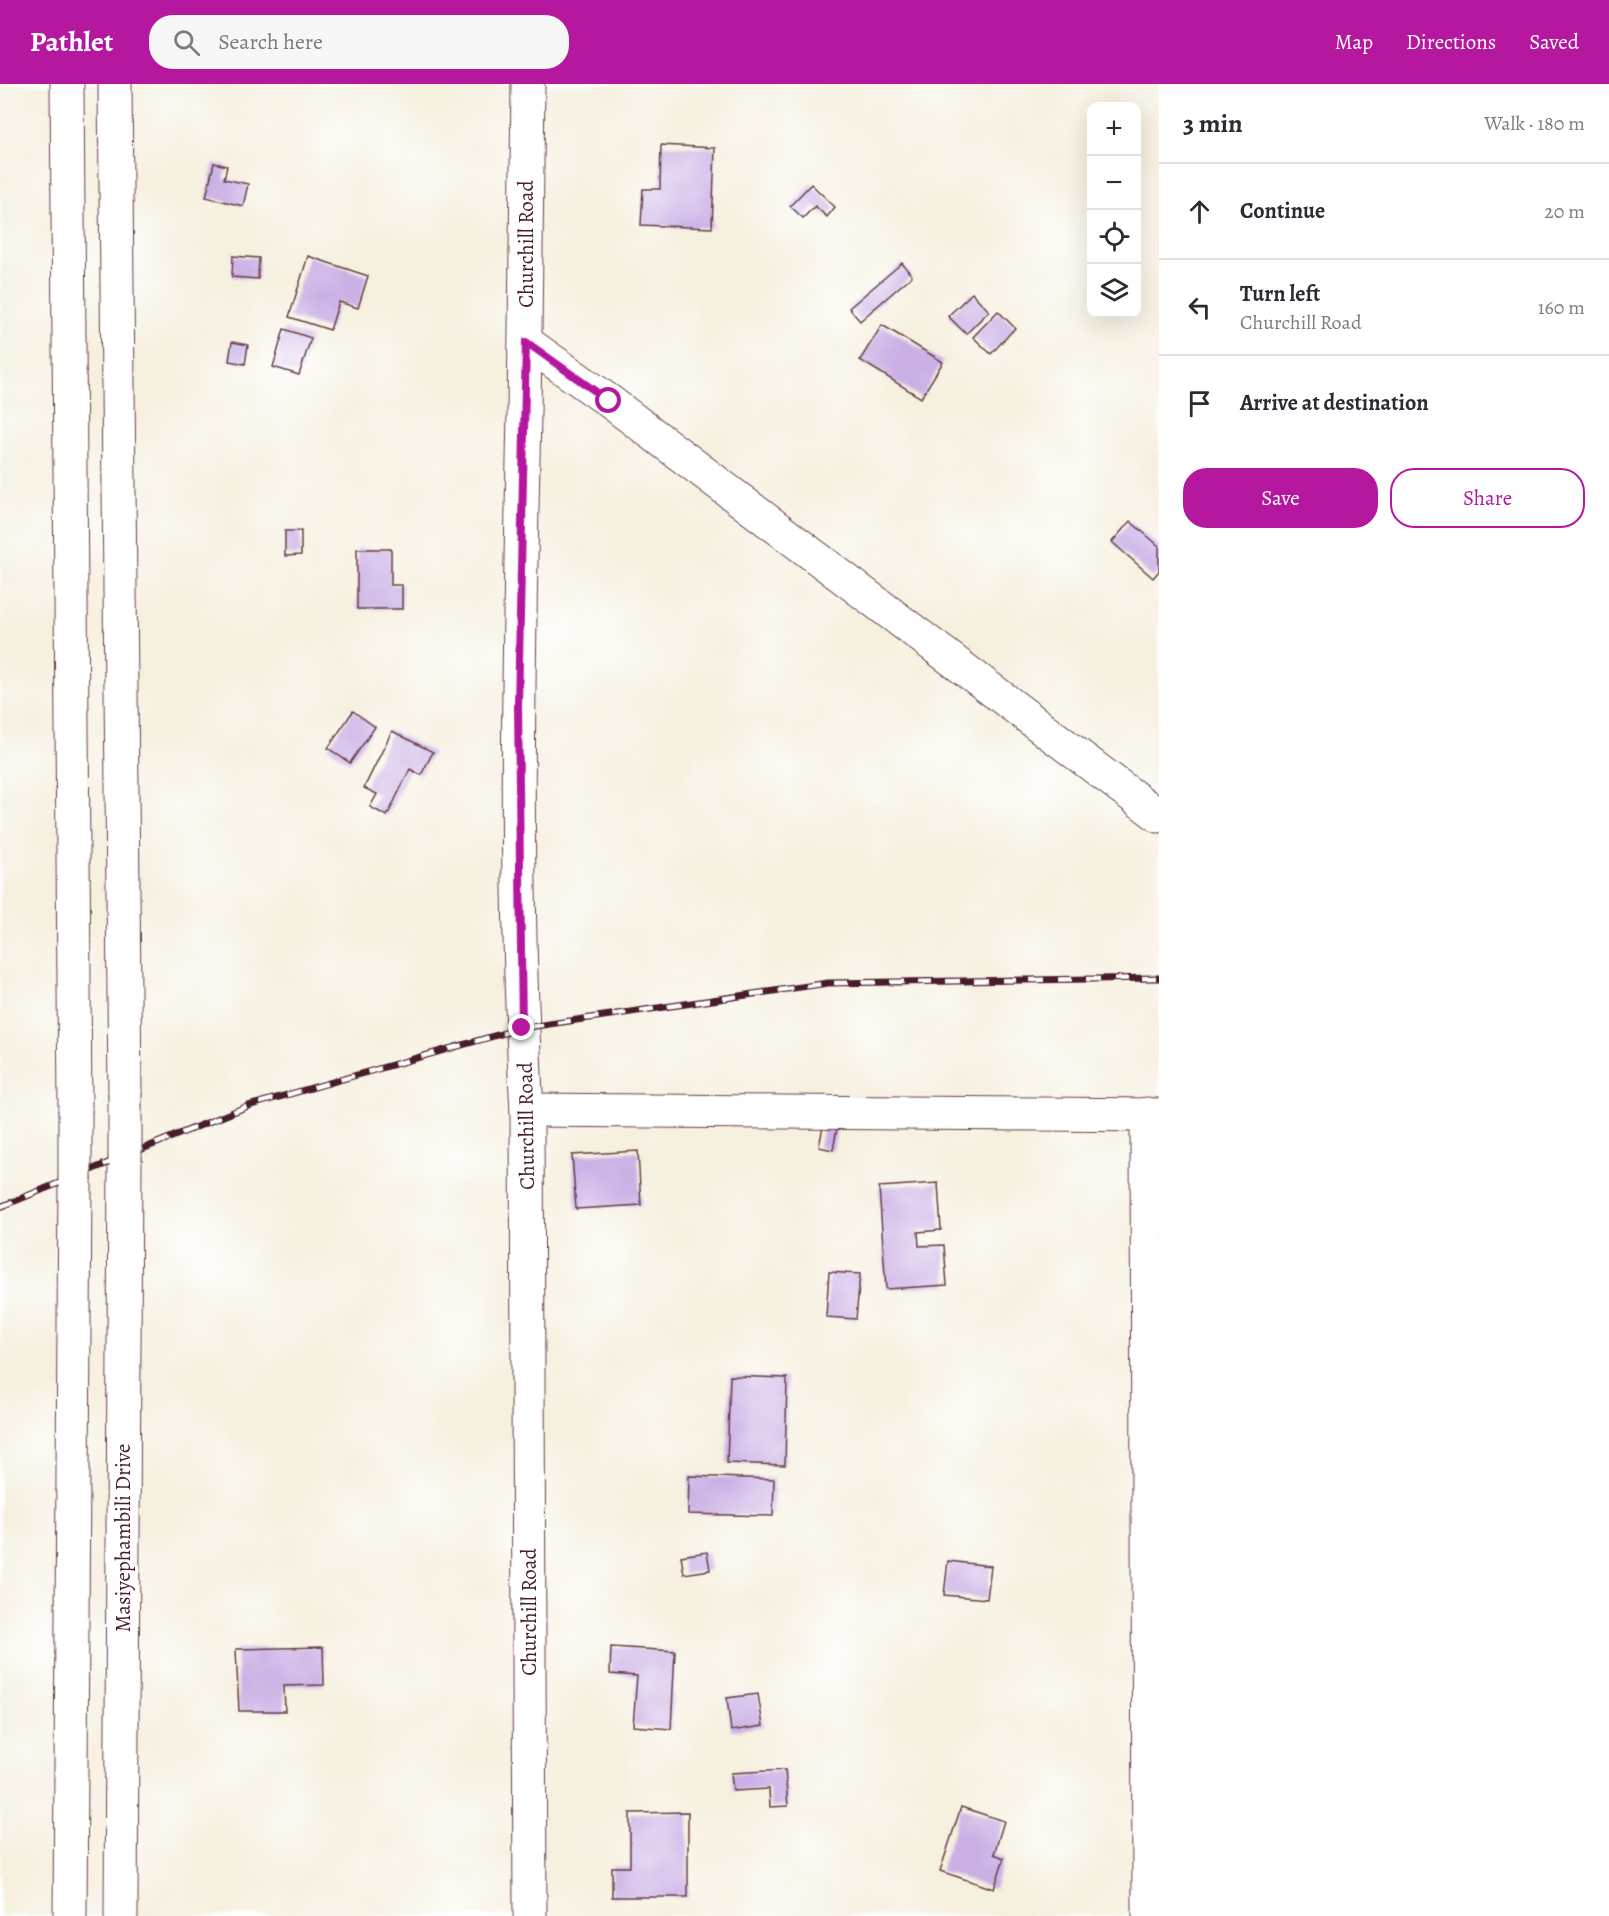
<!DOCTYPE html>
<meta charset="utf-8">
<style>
:root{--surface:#fff;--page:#f7f7f7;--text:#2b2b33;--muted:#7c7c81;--line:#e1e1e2;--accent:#b5179e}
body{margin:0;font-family:Alegreya,serif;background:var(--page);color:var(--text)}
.controls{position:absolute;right:18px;top:18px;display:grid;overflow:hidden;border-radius:12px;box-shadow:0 6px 24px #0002}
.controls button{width:54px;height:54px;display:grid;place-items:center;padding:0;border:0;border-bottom:2px solid var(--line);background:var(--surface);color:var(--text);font:30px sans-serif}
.stop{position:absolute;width:18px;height:18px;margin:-14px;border:4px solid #b5179e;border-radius:50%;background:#fff}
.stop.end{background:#b5179e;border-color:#fff;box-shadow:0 2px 6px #0008}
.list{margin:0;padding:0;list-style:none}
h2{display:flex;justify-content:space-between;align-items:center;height:78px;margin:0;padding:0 24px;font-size:26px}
h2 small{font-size:20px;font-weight:400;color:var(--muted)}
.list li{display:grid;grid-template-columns:39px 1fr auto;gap:18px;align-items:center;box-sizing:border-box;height:96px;padding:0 24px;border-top:2px solid var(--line)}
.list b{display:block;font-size:22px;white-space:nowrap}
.list p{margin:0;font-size:20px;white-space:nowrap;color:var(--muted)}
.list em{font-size:20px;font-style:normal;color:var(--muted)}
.actions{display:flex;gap:12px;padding:18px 24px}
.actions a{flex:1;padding:14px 0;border:2px solid var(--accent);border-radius:24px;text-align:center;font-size:21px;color:var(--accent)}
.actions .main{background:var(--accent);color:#fff}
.icon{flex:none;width:33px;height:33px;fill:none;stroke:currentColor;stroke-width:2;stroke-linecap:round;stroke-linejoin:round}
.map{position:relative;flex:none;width:1159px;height:1832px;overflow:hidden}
header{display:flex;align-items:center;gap:36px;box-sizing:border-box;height:84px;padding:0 30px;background:var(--accent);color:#fff}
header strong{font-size:28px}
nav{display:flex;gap:33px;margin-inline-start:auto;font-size:21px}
.search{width:420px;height:54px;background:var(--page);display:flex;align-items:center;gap:15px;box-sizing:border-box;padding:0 21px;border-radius:24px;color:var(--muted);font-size:22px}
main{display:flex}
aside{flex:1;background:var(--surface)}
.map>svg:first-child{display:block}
.building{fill:#cbb0e5}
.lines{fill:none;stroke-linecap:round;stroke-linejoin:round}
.minor-casing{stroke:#643e46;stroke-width:35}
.major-casing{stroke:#643e46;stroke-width:35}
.minor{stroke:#fff;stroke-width:33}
.major{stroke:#fff;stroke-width:33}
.rail-casing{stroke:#4a1f2b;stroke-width:7}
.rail{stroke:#fff;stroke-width:4.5;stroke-dasharray:14;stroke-linecap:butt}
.major-bridge-casing{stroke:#643e46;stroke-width:35;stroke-linecap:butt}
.major-bridge{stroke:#fff;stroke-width:33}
.route{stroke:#b5179e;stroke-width:8}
.labels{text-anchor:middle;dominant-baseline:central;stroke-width:6;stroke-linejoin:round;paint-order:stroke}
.street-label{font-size:21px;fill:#4a1f2b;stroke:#fff}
</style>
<header>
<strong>Pathlet</strong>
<div class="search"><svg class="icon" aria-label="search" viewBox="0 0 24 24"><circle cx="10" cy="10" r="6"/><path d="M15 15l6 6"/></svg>Search here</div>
<nav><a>Map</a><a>Directions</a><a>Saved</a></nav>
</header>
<main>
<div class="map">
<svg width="1159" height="1832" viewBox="0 0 1159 1832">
<rect width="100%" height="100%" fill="#fff"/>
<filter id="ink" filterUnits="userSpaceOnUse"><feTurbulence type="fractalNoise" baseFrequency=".0167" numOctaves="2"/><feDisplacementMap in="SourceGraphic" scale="12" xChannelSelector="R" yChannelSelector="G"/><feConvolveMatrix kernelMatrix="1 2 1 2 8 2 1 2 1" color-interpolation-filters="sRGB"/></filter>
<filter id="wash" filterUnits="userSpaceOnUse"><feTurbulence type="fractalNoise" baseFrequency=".008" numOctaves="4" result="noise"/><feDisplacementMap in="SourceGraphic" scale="24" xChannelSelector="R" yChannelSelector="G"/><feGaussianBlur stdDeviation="1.35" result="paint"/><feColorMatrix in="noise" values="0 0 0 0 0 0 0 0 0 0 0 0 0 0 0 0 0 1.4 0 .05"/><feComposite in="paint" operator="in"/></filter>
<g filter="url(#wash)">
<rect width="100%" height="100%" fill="#f6f0df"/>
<g id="blocks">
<g class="building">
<polygon points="661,61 715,64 712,144 641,141 643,105 660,105"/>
<polygon points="214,79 227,82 224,95 248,100 243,122 206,113"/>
<polygon points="811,100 835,123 827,133 815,122 803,134 790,122"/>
<polygon points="233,172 259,174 258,195 232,193"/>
<polygon points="308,172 368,192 358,224 339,218 330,246 289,233"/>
<polygon points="902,179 912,192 860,237 849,224"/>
<polygon points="972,209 989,227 966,250 948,232"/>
<polygon points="998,227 1015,244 991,270 973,253"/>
<polygon points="882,241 943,278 921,314 860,276"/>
<polygon points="284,245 311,254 299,291 273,283"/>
<polygon points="232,258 248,261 245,280 229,277"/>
<polygon points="1130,437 1159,462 1159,487 1153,494 1112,458"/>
<polygon points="285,447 301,447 301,471 285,472"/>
<polygon points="357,465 391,465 391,501 402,501 402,525 357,525"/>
<polygon points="353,627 375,643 350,679 328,664"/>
<polygon points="392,647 433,668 421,691 410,685 387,732 370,723 377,710 364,704"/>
<polygon points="824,1037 838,1039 833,1066 819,1063"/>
<polygon points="638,1067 641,1121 576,1125 572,1071"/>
<polygon points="938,1099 941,1146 918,1148 919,1162 944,1161 947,1201 886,1205 879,1103"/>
<polygon points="829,1188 860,1190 856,1235 826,1233"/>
<polygon points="730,1292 787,1294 785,1381 727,1379"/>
<polygon points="689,1392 774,1395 773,1432 688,1430"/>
<polygon points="707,1468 710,1486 684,1490 681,1472"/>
<polygon points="948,1477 991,1482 987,1515 944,1511"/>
<polygon points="323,1563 324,1601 284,1602 285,1627 239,1627 236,1565"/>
<polygon points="611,1563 675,1567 671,1645 633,1642 637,1592 610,1590"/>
<polygon points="758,1610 763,1642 731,1647 727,1614"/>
<polygon points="785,1686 788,1722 770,1723 769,1705 733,1707 731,1689"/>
<polygon points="961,1723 1004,1737 994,1770 1004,1774 994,1805 940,1787"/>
<polygon points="688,1728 688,1813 612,1813 612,1783 630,1783 630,1729"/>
</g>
</g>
</g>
<g filter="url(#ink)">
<use href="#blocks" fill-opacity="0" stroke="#643e46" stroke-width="1.5"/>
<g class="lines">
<g class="minor-casing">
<g id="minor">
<path d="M528 0C527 110 526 220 524 330 519 562 513 795 527 1026L530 1832"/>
<polyline points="526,258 609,317 1159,732"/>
<polyline points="527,1026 1159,1031"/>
<polyline points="1147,1030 1149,1832"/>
</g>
</g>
<g class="major-casing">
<g id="major">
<polyline points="67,0 75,1026"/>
<polyline points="115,0 125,1009"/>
<polyline points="70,1832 75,1096"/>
<polyline points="121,1832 125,1076"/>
</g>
</g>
<use href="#minor" class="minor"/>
<use href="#major" class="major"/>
<g class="rail-casing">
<polyline id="rail" points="0,1123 248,1022 522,944 828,899 1159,894"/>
</g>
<use href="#rail" class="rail"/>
<g class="major-bridge-casing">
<g id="major-bridge">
<polyline points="75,1026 75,1096"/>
<polyline points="125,1076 125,1009"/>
</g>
</g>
<use href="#major-bridge" class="major-bridge"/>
</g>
</g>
<g class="lines" filter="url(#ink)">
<polyline class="route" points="522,944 518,622 526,258 609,317"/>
</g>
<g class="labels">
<g class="street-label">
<text transform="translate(526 160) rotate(-90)">Churchill Road</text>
<text transform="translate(526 1042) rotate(-91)">Churchill Road</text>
<text transform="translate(123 1454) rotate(-90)">Masiyephambili Drive</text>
<text transform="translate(529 1528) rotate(-90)">Churchill Road</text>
</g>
</g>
</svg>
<div class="controls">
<button>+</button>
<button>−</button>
<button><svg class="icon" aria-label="locate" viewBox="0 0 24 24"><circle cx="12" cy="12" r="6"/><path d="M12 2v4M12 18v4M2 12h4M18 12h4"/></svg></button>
<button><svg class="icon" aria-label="layers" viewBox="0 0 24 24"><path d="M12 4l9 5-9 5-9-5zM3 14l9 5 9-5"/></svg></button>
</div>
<div class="stop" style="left:609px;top:317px"></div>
<div class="stop end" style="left:522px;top:944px"></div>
</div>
<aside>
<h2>3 min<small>Walk · 180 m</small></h2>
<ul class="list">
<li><svg class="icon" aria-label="ahead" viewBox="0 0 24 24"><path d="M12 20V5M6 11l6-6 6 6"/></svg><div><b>Continue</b></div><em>20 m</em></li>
<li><svg class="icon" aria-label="left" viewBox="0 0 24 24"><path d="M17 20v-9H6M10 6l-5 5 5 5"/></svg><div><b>Turn left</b><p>Churchill Road</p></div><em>160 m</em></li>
<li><svg class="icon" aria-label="arrive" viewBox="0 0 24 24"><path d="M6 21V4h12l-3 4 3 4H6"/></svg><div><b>Arrive at destination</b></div></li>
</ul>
<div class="actions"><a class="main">Save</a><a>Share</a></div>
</aside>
</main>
